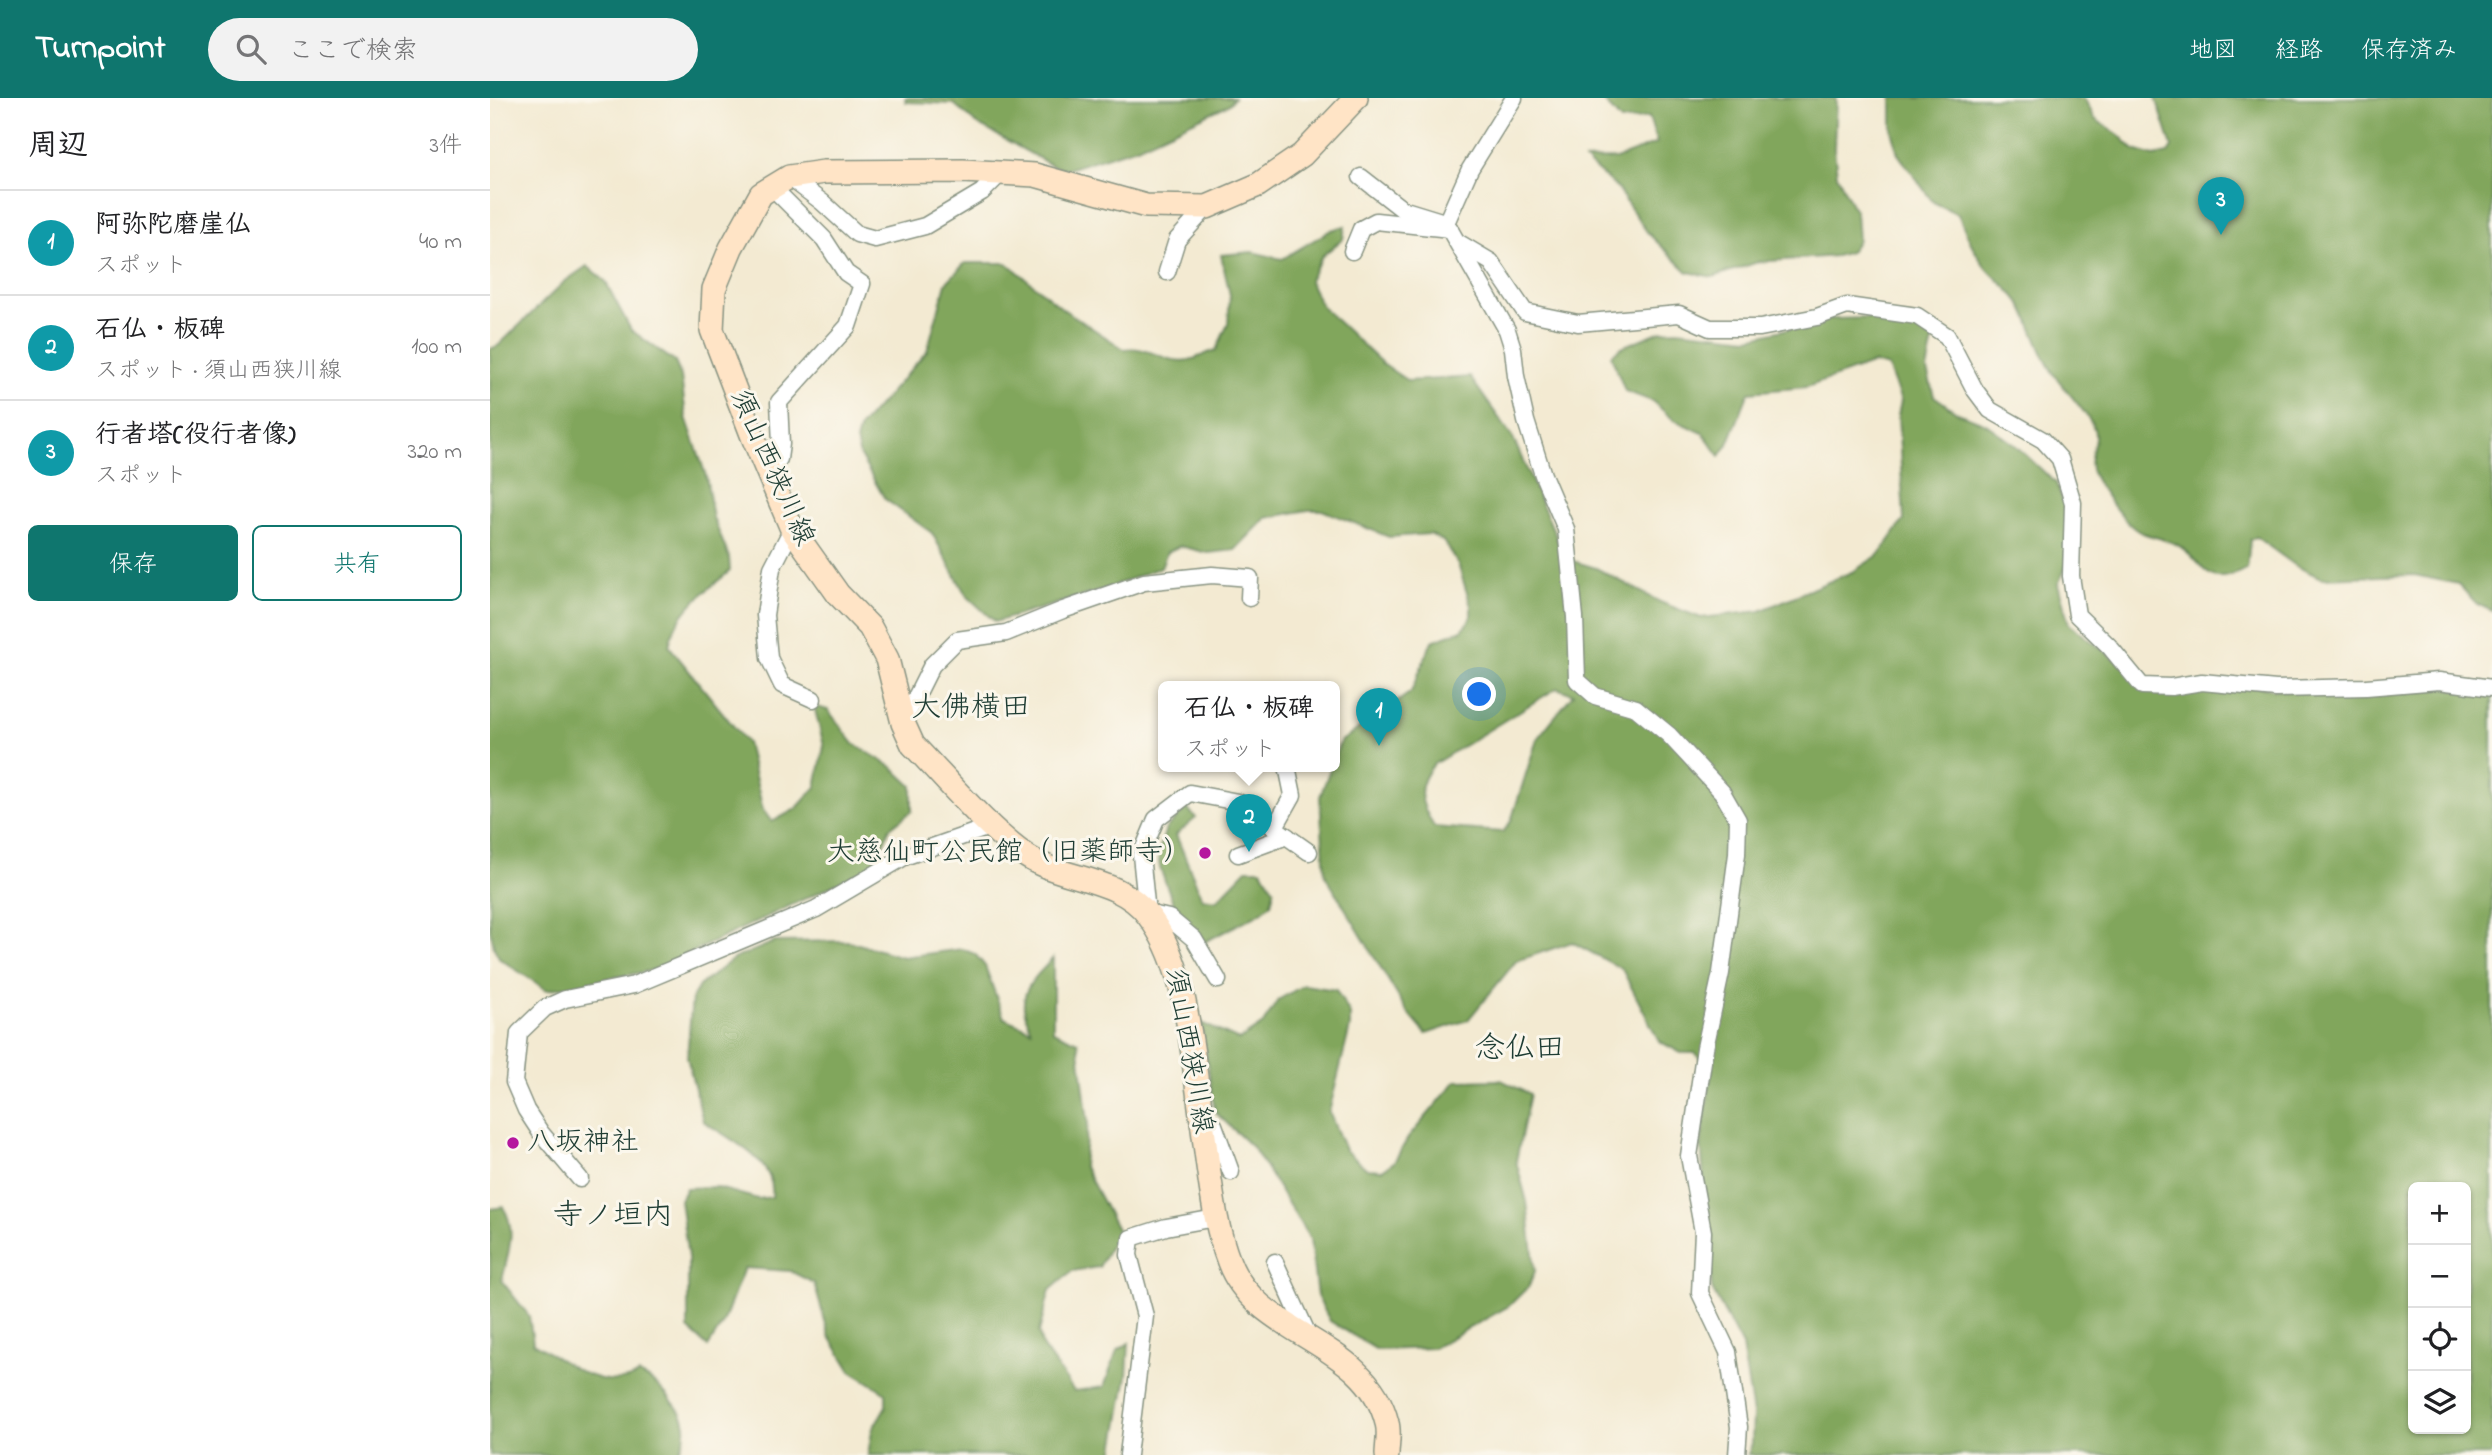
<!DOCTYPE html>
<html lang="ja">
<meta charset="utf-8">
<style>
:root{--surface:#fff;--page:#f2f2f2;--text:#202124;--muted:#757577;--line:#e0e0e0;--accent:#0f766e}
body{margin:0;font-family:"Indie Flower","Klee One",sans-serif;background:var(--page);color:var(--text)}
.controls{position:absolute;right:21px;bottom:21px;display:grid;overflow:hidden;border-radius:10px;box-shadow:0 2px 5px #0004}
.controls button{width:63px;height:63px;display:grid;place-items:center;padding:0;border:0;border-bottom:2px solid var(--line);background:var(--surface);color:var(--text);font:35px sans-serif}
.you{position:absolute;left:990px;top:597px;width:24px;height:24px;margin:-18px;border:5px solid #fff;border-radius:50%;background:#1a73e8;box-shadow:0 0 0 10px #1a73e833}
.badge{display:grid;place-items:center;width:46px;height:46px;border-radius:50%;background:var(--accent);color:#fff;font-size:23px;font-weight:700}
.pin{position:absolute;translate:-50% -58px;filter:drop-shadow(0 2px 4px #0008)}
.pin::after{content:'';position:absolute;top:37px;width:24px;height:21px;background:inherit;clip-path:polygon(0 0,100% 0,50% 100%)}
.popup{position:absolute;left:668px;top:583px;width:182px;height:91px;box-sizing:border-box;display:grid;place-content:center;border-radius:10px;background:var(--surface);filter:drop-shadow(0 2px 5px #0005);font-size:23px;white-space:nowrap;color:var(--muted)}
.popup b{font-size:26px;color:var(--text)}
.popup::after{content:'';position:absolute;left:50%;top:100%;margin-left:-14px;border:14px solid transparent;border-top-color:var(--surface)}
.list{margin:0;padding:0;list-style:none}
h2{display:flex;justify-content:space-between;align-items:center;height:91px;margin:0;padding:0 28px;font-size:30px}
h2 small{font-size:23px;font-weight:400;color:var(--muted)}
.list li{display:grid;grid-template-columns:46px 1fr auto;gap:21px;align-items:center;box-sizing:border-box;height:105px;padding:0 28px;border-top:2px solid var(--line)}
.list b{display:block;font-size:26px;white-space:nowrap}
.list p{margin:0;font-size:23px;white-space:nowrap;color:var(--muted)}
.list em{font-size:23px;font-style:normal;color:var(--muted)}
.actions{display:flex;gap:14px;padding:21px 28px}
.actions a{flex:1;padding:16px 0;border:2px solid var(--accent);border-radius:10px;text-align:center;font-size:24px;color:var(--accent)}
.actions .main{background:var(--accent);color:#fff}
.icon{flex:none;width:38px;height:38px;fill:none;stroke:currentColor;stroke-width:2;stroke-linecap:round;stroke-linejoin:round}
.map{position:relative;flex:none;width:2002px;height:1357px;overflow:hidden}
header{display:flex;align-items:center;gap:42px;box-sizing:border-box;height:98px;padding:0 35px;background:var(--accent);color:#fff}
header strong{font-size:33px}
nav{display:flex;gap:38px;margin-inline-start:auto;font-size:24px}
.search{width:490px;height:63px;background:var(--page);display:flex;align-items:center;gap:18px;box-sizing:border-box;padding:0 24px;border-radius:38px;color:var(--muted);font-size:26px}
main{display:flex}
aside{flex:1;background:var(--surface)}
.map>svg:first-child{display:block}
.forest{fill:#81a65c;stroke:#507248;stroke-width:2;fill-rule:evenodd}
.lines{fill:none;stroke-linecap:round;stroke-linejoin:round}
.street-casing{stroke:#899483;stroke-width:19}
.secondary-casing{stroke:#899483;stroke-width:26}
.street{stroke:#fff;stroke-width:16}
.secondary{stroke:#ffe4c6;stroke-width:23}
.poi-dot{fill:#b5179e;stroke:#fbf7ec;stroke-width:2.5}
.labels{text-anchor:middle;dominant-baseline:central;stroke-width:6;stroke-linejoin:round;paint-order:stroke}
.street-label{font-size:28px;fill:#1f3d34;stroke:#fbf7ec}
.poi-label{font-size:28px;fill:#1f3d34;stroke:#fbf7ec;text-anchor:end}
.neighbourhood-label{font-size:30px;fill:#1f3d34;stroke:#fbf7ec}
</style>
<header>
<strong>Turnpoint</strong>
<div class="search"><svg class="icon" aria-label="search" viewBox="0 0 24 24"><circle cx="10" cy="10" r="6"/><path d="M15 15l6 6"/></svg>ここで検索</div>
<nav><a>地図</a><a>経路</a><a>保存済み</a></nav>
</header>
<main>
<aside>
<h2>周辺<small>3件</small></h2>
<ul class="list">
<li><span class="badge" style="background:#0f9aa8">1</span><div><b>阿弥陀磨崖仏</b><p>スポット</p></div><em>40 m</em></li>
<li><span class="badge" style="background:#0f9aa8">2</span><div><b>石仏・板碑</b><p>スポット · 須山西狭川線</p></div><em>100 m</em></li>
<li><span class="badge" style="background:#0f9aa8">3</span><div><b>行者塔(役行者像)</b><p>スポット</p></div><em>320 m</em></li>
</ul>
<div class="actions"><a class="main">保存</a><a>共有</a></div>
</aside>
<div class="map">
<svg width="2002" height="1357" viewBox="0 0 2002 1357">
<rect width="100%" height="100%" fill="#fbf7ec"/>
<filter id="ink" filterUnits="userSpaceOnUse"><feTurbulence type="fractalNoise" baseFrequency=".0143" numOctaves="2"/><feDisplacementMap in="SourceGraphic" scale="14" xChannelSelector="R" yChannelSelector="G"/><feConvolveMatrix kernelMatrix="1 2 1 2 8 2 1 2 1" color-interpolation-filters="sRGB"/></filter>
<filter id="wash" filterUnits="userSpaceOnUse"><feTurbulence type="fractalNoise" baseFrequency=".00686" numOctaves="4" result="noise"/><feDisplacementMap in="SourceGraphic" scale="28" xChannelSelector="R" yChannelSelector="G"/><feGaussianBlur stdDeviation="1.57" result="paint"/><feColorMatrix in="noise" values="0 0 0 0 0 0 0 0 0 0 0 0 0 0 0 0 0 1.4 0 .05"/><feComposite in="paint" operator="in"/></filter>
<g filter="url(#wash)">
<rect width="100%" height="100%" fill="#f3ead2"/>
<g class="forest">
<polygon points="415,0 744,0 738,7 647,49 578,71 563,68 487,26 464,6 416,4"/>
<polygon points="1111,0 1346,0 1344,50 1347,77 1366,115 1368,142 1360,154 1346,158 1268,164 1223,179 1198,174 1158,135 1126,89 1095,62 1126,61 1167,45 1159,19 1131,23"/>
<path d="M1402 0H1594L1605 21 1629 37 1644 52 1664 58 1678 55 1682 49 1666 0H2002V513L1987 506 1968 486 1924 477 1831 480 1806 468 1766 439 1760 442 1757 471C1710 494 1718 463 1686 446 1675 441 1662 439 1650 434 1635 427 1611 392 1603 377 1594 359 1612 343 1602 326 1591 307 1575 292 1563 275 1550 255 1544 233 1534 212 1526 195 1507 183 1495 168 1483 153 1476 134 1468 116L1443 104 1408 56 1402 32Z"/>
<path d="M855 128 853 141 832 158 819 182 832 209 894 267 918 283 980 279 1023 340 1076 461 1106 470 1170 504 1211 520 1270 513 1364 473 1390 456 1414 422 1408 317 1411 303 1398 269 1384 265 1317 289 1259 294 1238 346 1230 358 1213 335 1184 322 1162 303 1135 293 1121 257 1132 249 1171 233 1187 232 1259 240 1339 221 1421 219 1445 232 1437 272 1444 298 1468 315 1496 326 1525 347 1566 385 1582 427 1583 455 1568 486 1579 526 1671 597 1753 587 1847 599 1944 588 2002 598V1357H1258L1262 1345 1263 1316 1252 1248 1222 1191 1211 1045 1222 972 1205 955H1191L1169 943 1132 871 1082 844 1026 863 978 922 936 936 918 915 835 777 830 699 841 668H845V658L850 644 921 594 942 543 972 532 981 520V508L968 466 953 443 940 436 899 439 832 412H818L776 420 745 452 718 455 690 448 677 454 671 469 613 492 505 524 476 497 442 435 395 401 370 358 366 343 370 329 437 253 456 185 475 165H517L573 211 634 251C660 247 676 267 699 262 708 260 717 255 726 252L738 226 740 197 731 157 762 154 792 161 841 132ZM1067 590 1083 596 1047 641 1021 723 1013 734 944 729C930 703 924 690 944 666ZM1923 1089H1976V1331H1923Z"/>
<path d="M97 168 115 183 141 232 185 264 191 278 196 319 216 378 223 420 239 459 240 473C215 494 185 514 179 548L257 645 273 712 282 724 306 711 326 689 334 648 324 608 338 612 364 646 402 669 422 688V713L400 730 384 768 164 872 57 892 10 861 4 850 0 830V251L8 248 74 184Z"/>
<polygon points="697,710 706,720 686,737 712,800 727,802 757,771 771,771 784,792 781,806 770,815 707,848 697,841 670,770 668,756 676,730"/>
<path d="M358 843 413 859 472 851 485 856 495 868 514 920 541 932C539 926 535 917 534 910 532 888 550 875 563 860V933L588 944 598 1024 593 1067 628 1133 609 1169 582 1173 560 1192 549 1234 552 1248 584 1293 614 1289 627 1253 639 1245 637 1278 623 1357H378L382 1332 396 1308V1295L361 1273 339 1237 324 1185 300 1173 254 1170 233 1225 218 1249 198 1231V1159L190 1102 196 1090 225 1089 268 1101 282 1099C287 1062 240 1042 213 1023L197 959 202 900 209 888 243 861 284 844Z"/>
<polygon points="814,887 846,892 860,916 860,929 839,1014 855,1052 877,1071 892,1072 904,1064 918,1040 966,983 1011,982 1040,996 1026,1063 1037,1104 1045,1173 1039,1188 1019,1208 943,1250 887,1252 840,1223 827,1198 820,1141 764,1051 725,1014 711,925 749,942 773,926 788,902"/>
<path d="M13 1109C28 1132 17 1158 12 1183L39 1218 43 1245C74 1263 113 1297 149 1276 163 1282 170 1289 180 1301 197 1319 201 1335 186 1357H0V1111Z"/>
</g>
</g>
<g filter="url(#ink)">
<g class="lines">
<g class="street-casing">
<g id="street">
<polyline points="1024,0 980,71 956,125 1017,232 1023,251 1026,278 1036,323 1053,377 1076,431 1085,519 1087,582 1105,598 1146,610 1179,637 1232,694 1248,722 1247,756 1231,875 1215,950 1199,1058 1213,1134 1210,1195 1238,1254 1249,1329 1247,1357"/>
<polyline points="299,79 332,104 367,136 385,141 435,128 492,94 511,75"/>
<polyline points="871,79 912,111 951,123"/>
<polyline points="969,145 1001,164 1035,214 1088,225 1189,216 1220,230 1270,230 1327,219 1357,208 1427,218 1457,238 1485,292 1500,312 1553,342 1570,361 1583,405 1581,478 1587,517 1619,548 1652,588 1681,589 1712,584 1786,591 1876,589 1949,583 2002,590"/>
<polyline points="862,153 871,131 886,123 960,131"/>
<polyline points="677,174 687,142 717,109"/>
<polyline points="277,373 289,361 291,346 289,304 358,228 372,186 356,175 334,141 282,89"/>
<polyline points="302,431 282,470 275,517 279,560 292,587 323,601"/>
<polyline points="413,625 442,567 467,542 516,535 573,512 654,484 722,477 760,480 759,500"/>
<polyline points="785,729 803,697 797,668"/>
<polyline points="748,756 797,738"/>
<polyline points="728,882 704,841 679,820 657,815 651,757 666,721 700,695 748,704 819,754"/>
<polyline points="712,1021 724,1027 741,1074"/>
<polyline points="90,1081 51,1035 36,1012 24,984 29,935 55,910 75,901 144,887 326,811 414,759 502,728"/>
<polyline points="785,1164 820,1241"/>
<polyline points="638,1357 655,1218 639,1157 641,1140 676,1129 725,1120"/>
</g>
</g>
<g class="secondary-casing">
<path id="secondary" d="M866 0 812 57 768 87 717 109 656 108 545 77 473 73 334 74 299 79 271 96 241 150 224 191 222 232 263 339 302 431 348 496 380 529 397 561 413 625 423 647C456 681 495 728 532 755 568 783 628 777 658 817 688 856 696 908 703 956 708 991 712 1026 717 1061 722 1096 726 1131 739 1164 767 1239 877 1242 897 1325 900 1335 897 1347 897 1357"/>
</g>
<use href="#street" class="street"/>
<use href="#secondary" class="secondary"/>
</g>
</g>
<g class="poi-dot">
<circle cx="715" cy="755" r="7"/>
<circle cx="23" cy="1045" r="7"/>
</g>
<g class="labels">
<g class="street-label">
<text transform="translate(281 370) rotate(66)">須山西狭川線</text>
<text transform="translate(698 953) rotate(80)">須山西狭川線</text>
</g>
<g class="poi-label">
<text x="701" y="755">大慈仙町公民館（旧薬師寺）</text>
<text x="37" y="1045" text-anchor="start">八坂神社</text>
</g>
<g class="neighbourhood-label">
<text x="481" y="611">大佛横田</text>
<text x="1030" y="952">念仏田</text>
<text x="123" y="1119">寺ノ垣内</text>
</g>
</g>
</svg>
<div class="controls">
<button>+</button>
<button>−</button>
<button><svg class="icon" aria-label="locate" viewBox="0 0 24 24"><circle cx="12" cy="12" r="6"/><path d="M12 2v4M12 18v4M2 12h4M18 12h4"/></svg></button>
<button><svg class="icon" aria-label="layers" viewBox="0 0 24 24"><path d="M12 4l9 5-9 5-9-5zM3 14l9 5 9-5"/></svg></button>
</div>
<div class="you"></div>
<div class="pin badge" style="left:889px;top:648px;background:#0f9aa8">1</div>
<div class="pin badge" style="left:759px;top:754px;background:#0f9aa8">2</div>
<div class="popup"><b>石仏・板碑</b>スポット</div>
<div class="pin badge" style="left:1731px;top:137px;background:#0f9aa8">3</div>
</div>
</main>
